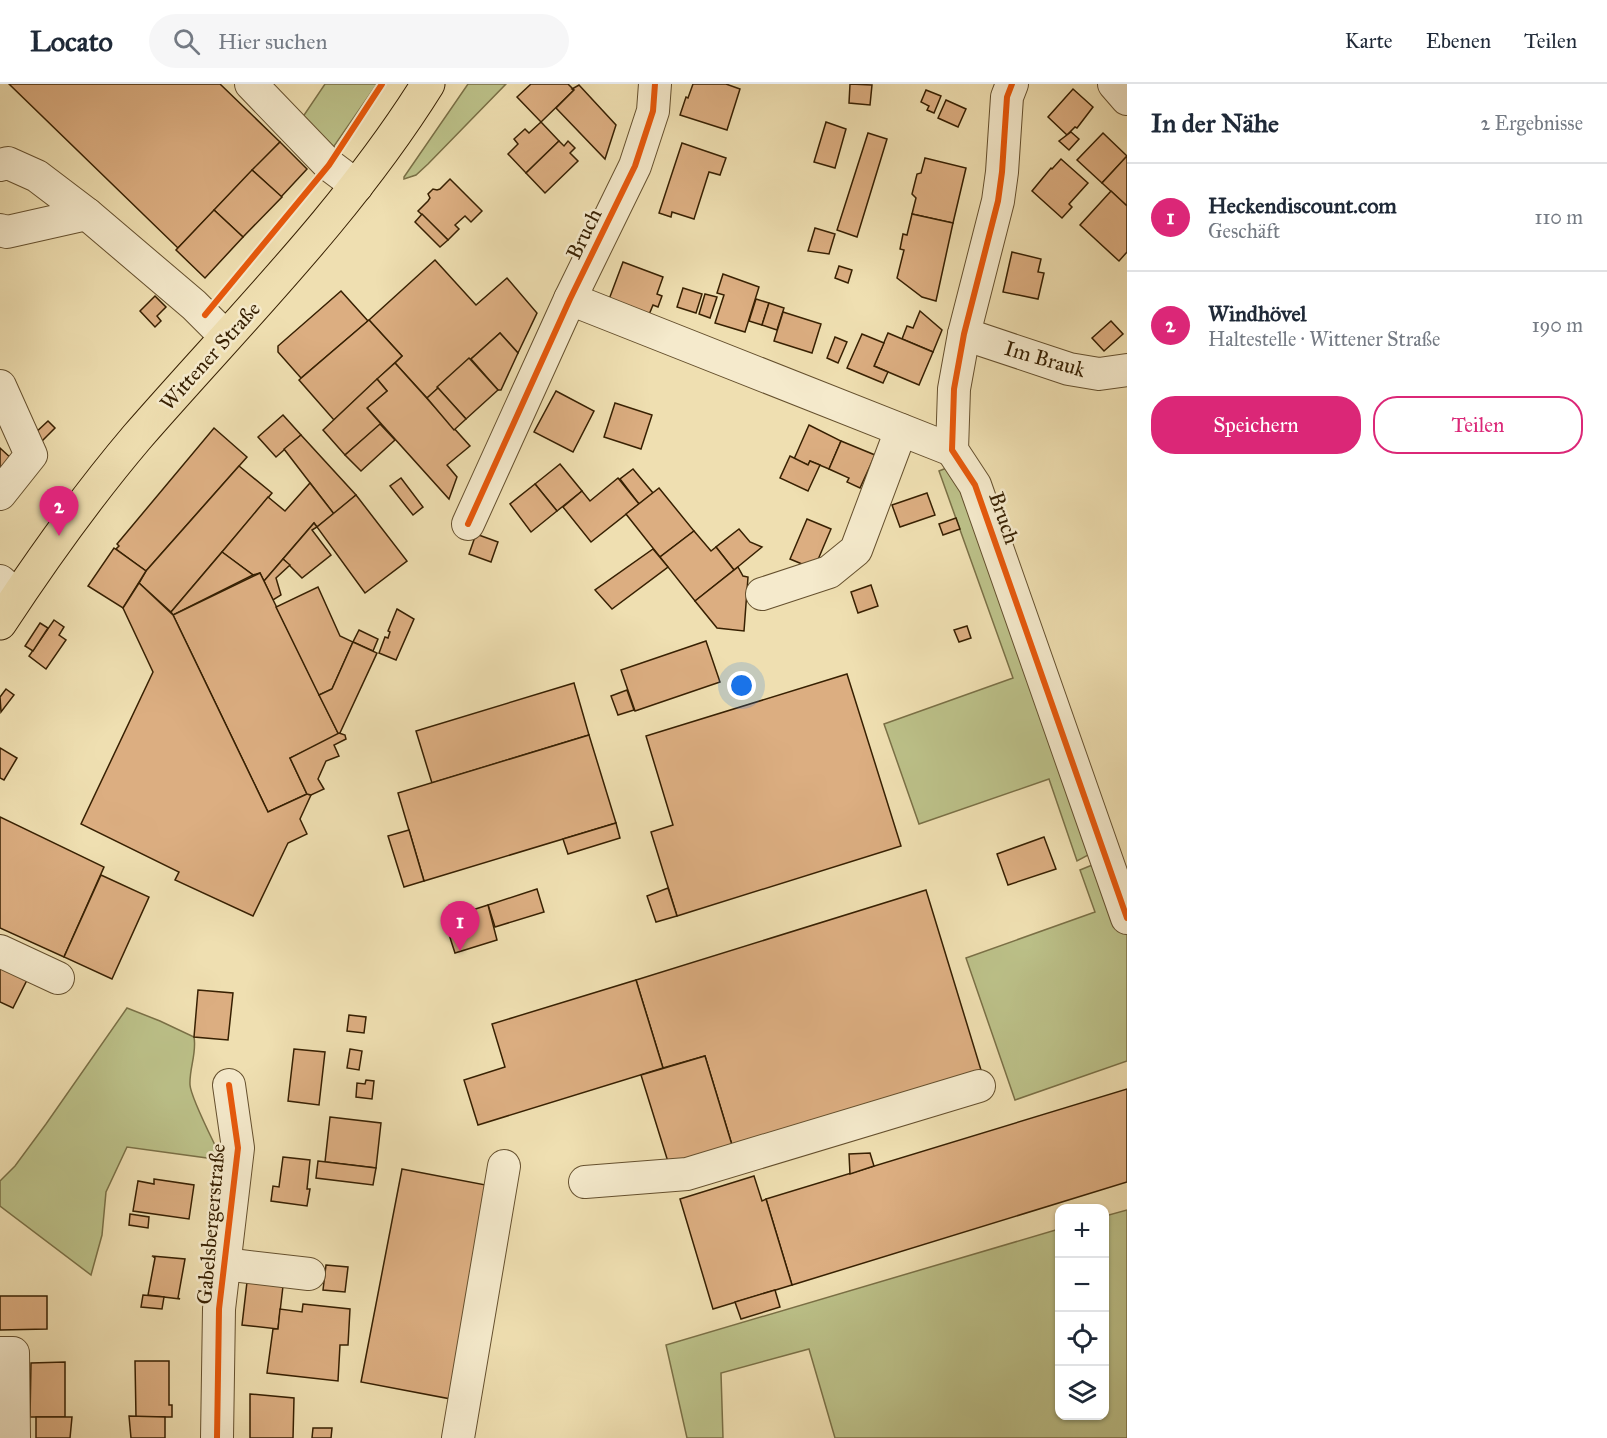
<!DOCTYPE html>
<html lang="de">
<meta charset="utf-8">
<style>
:root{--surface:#fff;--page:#f6f6f7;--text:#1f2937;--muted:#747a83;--line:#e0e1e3;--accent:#db2777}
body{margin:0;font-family:"IM FELL Great Primer",serif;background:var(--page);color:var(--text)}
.controls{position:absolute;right:18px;bottom:18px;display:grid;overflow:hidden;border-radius:12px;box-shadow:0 2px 4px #0004}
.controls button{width:54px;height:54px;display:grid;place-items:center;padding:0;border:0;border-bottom:2px solid var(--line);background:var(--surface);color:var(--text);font:30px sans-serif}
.you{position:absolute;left:742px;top:602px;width:21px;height:21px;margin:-15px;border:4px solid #fff;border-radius:50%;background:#1a73e8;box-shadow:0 0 0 9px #1a73e833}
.badge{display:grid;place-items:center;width:39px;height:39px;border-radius:50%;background:var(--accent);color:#fff;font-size:20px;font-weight:700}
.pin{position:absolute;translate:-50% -50px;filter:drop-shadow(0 2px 3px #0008)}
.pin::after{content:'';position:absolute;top:32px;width:21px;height:18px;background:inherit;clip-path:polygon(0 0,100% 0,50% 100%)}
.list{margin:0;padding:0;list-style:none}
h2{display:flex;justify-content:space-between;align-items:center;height:78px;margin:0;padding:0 24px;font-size:26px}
h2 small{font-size:20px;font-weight:400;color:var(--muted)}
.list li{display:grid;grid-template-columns:39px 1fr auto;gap:18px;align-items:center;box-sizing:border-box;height:108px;padding:0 24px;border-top:2px solid var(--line)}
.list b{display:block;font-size:22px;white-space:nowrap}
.list p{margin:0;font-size:20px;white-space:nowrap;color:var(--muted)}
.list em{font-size:20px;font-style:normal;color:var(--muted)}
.actions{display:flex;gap:12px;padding:18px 24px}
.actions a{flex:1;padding:14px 0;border:2px solid var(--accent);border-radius:24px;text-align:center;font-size:21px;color:var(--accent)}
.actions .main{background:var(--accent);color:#fff}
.icon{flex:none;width:33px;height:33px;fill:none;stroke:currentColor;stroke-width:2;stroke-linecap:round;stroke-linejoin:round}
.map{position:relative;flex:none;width:1127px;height:1354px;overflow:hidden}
header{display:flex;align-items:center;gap:36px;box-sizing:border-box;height:84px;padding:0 30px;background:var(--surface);border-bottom:2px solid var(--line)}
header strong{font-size:28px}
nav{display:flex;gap:33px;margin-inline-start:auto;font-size:21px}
.search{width:420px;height:54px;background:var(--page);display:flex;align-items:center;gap:15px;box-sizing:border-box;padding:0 21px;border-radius:33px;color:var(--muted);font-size:22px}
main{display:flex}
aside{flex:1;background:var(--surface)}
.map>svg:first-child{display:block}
.green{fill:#bcc189;stroke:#7a7046;stroke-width:1.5}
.building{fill:#dcae81;stroke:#372002;stroke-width:1.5}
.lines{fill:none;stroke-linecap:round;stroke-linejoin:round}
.minor-casing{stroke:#65502e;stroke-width:34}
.major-casing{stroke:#372002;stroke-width:35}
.minor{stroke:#f5eacc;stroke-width:32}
.major{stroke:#efdfb1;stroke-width:33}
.cycleway-casing{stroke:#f5eacc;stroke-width:10}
.cycleway{stroke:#e8590c;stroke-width:6}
.labels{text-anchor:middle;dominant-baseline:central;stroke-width:5;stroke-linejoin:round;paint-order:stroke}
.street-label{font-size:21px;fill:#372002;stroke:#f5eacc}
</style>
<header>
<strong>Locato</strong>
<div class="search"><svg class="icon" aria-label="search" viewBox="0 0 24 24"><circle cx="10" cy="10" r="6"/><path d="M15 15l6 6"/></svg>Hier suchen</div>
<nav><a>Karte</a><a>Ebenen</a><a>Teilen</a></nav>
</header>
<main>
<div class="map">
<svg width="1127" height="1354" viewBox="0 0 1127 1354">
<rect width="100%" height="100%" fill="#efdfb1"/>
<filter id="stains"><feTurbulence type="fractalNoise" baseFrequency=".00333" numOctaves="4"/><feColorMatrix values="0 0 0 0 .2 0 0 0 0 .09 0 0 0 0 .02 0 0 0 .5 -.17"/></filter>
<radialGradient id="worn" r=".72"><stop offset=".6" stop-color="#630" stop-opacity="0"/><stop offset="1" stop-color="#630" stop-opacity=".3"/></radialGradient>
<g class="green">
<polygon points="325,0 377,0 330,68 298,40"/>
<polygon points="468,0 506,0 428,80 416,91 404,95 404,93"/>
<polygon points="954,381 1092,769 1077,777 1049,695 919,740 884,640 1013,594 939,387"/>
<polygon points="1102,777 1127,840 1127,977 1015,1016 966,874 1095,828 1080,786"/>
<path d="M127 924 160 937 194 953C197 969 189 985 190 1001 191 1015 215 1060 222 1076L127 1063 106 1108 102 1151 91 1191 0 1122V1097L15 1082 46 1040Z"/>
<polygon points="1127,1126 1127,1354 835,1354 809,1265 721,1289 723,1354 687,1354 666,1261 1059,1145 1060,1332 1104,1332 1105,1132"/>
</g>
<g class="building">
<polygon points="9,0 220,0 280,58 178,164"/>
<polygon points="531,0 568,0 574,6 541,38 517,13"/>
<polygon points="693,0 726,0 740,5 727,46 680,31 686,13 688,14"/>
<polygon points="850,0 872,1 870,21 849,19"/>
<polygon points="579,1 616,41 605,75 556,24 574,6 572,5"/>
<polygon points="1073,5 1093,23 1077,44 1075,43 1067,51 1048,33"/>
<polygon points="926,6 941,12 934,29 927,26 929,22 921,18"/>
<polygon points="946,16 966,25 958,43 938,34"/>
<polygon points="541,38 559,57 526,89 508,70 518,60 514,55 525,45 529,49"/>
<polygon points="826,38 846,45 835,84 814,78"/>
<polygon points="1071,48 1079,55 1069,66 1059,57"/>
<polygon points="868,49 887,55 857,153 837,146"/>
<polygon points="1103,49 1127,72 1102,99 1077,76"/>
<polygon points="559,57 564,62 568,57 575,64 570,69 578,77 545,109 526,89"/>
<polygon points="280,58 307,85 281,113 252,86"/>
<polygon points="682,59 726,74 720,91 709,88 694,135 672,128 671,133 659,129"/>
<polygon points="1127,72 1127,122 1102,99"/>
<polygon points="925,74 966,84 953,139 912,130 916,114 912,110 917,90 921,89"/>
<polygon points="1061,75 1088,99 1069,120 1072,123 1062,134 1032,107 1051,84 1052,85"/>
<polygon points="252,86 282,113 243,153 214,126"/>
<polygon points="450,95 482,127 471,138 465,132 455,141 459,145 448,156 418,127 428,117 430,114 428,110 433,105 437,106 440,105"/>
<polygon points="1111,107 1127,122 1127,168 1119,177 1080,141"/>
<polygon points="214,126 243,153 205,194 176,166"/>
<polygon points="422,130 448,156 440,163 415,138"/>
<polygon points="912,130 953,139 936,217 922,213 897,194 904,166 900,165 903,150 907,151"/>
<polygon points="815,144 835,150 829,170 808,167"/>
<polygon points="1012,168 1041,175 1038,188 1044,189 1038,215 1003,208"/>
<polygon points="435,176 476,221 507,194 537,229 518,269 500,249 427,314 395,279 402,272 369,236"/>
<polygon points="623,178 663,193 657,210 662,212 658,223 653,221 648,233 608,218"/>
<polygon points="839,182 852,186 848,199 835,194"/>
<polygon points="723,190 759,203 745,248 715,239 724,211 717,209"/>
<polygon points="683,204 702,210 696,229 677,223"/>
<polygon points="341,207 368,237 301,294 278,268 278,262"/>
<polygon points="705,210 717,213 710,234 699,230"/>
<polygon points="155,212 166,223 157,232 161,237 155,243 140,227"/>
<polygon points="756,215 769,219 762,241 749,237"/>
<polygon points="769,219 784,224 777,246 762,241"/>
<polygon points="920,227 942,246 933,268 902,255 907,242 913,244"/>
<polygon points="783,228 821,240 812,269 774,257"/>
<polygon points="369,236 402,272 334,336 299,296"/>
<polygon points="1111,237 1123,250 1104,267 1092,254"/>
<polygon points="500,249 518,269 501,306 498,306 471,275"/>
<polygon points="888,249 933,268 919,301 874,282"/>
<polygon points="862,250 884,259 874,282 888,288 883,299 847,284"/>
<polygon points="835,253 847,258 838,279 827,274"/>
<polygon points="469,274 498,306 466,335 437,303"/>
<polygon points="395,279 470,362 447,381 457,393 449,415 367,324 387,307 377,295"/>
<polygon points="377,295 387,307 367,324 381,340 345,371 323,346"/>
<polygon points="438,304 466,335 454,346 427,314"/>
<polygon points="556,307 594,327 573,368 534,348"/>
<polygon points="615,319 652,331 641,365 604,353"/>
<polygon points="283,331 301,351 276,373 258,353"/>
<polygon points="48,337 55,344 40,359 32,352"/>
<polygon points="380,340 395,356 361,387 345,371"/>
<polygon points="809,341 841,357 829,385 810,377 808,381 794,375"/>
<polygon points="214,344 247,373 146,487 116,465 119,462 117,460"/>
<polygon points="301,351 356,411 334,430 284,365"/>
<polygon points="841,357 875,371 860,404 847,398 849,394 829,385"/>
<polygon points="0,364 13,376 0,389"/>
<polygon points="790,372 808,381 810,377 820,381 808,407 780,394"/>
<polygon points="560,380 582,407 557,427 535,400"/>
<polygon points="239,382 272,409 171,528 139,499 146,487"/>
<polygon points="633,385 653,409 639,420 620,395"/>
<polygon points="401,394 423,423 413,431 390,402"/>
<polygon points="618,394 639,420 591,458 563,423 582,407 590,417"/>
<polygon points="310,399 334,430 317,443 314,439 264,497 260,489 253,491 222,468 268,413 285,427"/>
<polygon points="535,400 557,427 531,448 510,420"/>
<polygon points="659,404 694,447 660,473 626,430"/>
<polygon points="927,409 935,431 900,443 892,421"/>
<polygon points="356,411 407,477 365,509 317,443"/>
<polygon points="956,434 960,445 943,451 939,440"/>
<polygon points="807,435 831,445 814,485 790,475"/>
<polygon points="314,439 317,443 312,446 331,471 302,494 283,475"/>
<polygon points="739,445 750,458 762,463 734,486 716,463"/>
<polygon points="694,447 711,467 716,463 734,486 695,517 660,473"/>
<polygon points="476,450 498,458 491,478 469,470"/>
<polygon points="114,464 146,487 123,524 88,502"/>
<polygon points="653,465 668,483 612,525 595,506"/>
<polygon points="222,468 253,491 173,531 171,528"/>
<polygon points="283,475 290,481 276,494 281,511 273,516 264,497"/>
<polygon points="738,483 743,492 748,493 744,547 717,544 695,517"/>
<polygon points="260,489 339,651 290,674 307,710 268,728 173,531"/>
<polygon points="139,499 173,531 268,728 307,710 311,711 300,735 307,750 288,759 253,832 175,796 179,788 81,740 153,588 123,524"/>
<polygon points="871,501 878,522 858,529 851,508"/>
<polygon points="318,503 340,552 353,558 332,605 319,611 276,523"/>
<polygon points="397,525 414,535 396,576 379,569 385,553 388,554 390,548 388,547"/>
<polygon points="54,536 64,543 59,551 66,556 46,585 29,572"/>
<polygon points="40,539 48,544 33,567 25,562"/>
<polygon points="967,542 971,554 959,558 954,546"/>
<polygon points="359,546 378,555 373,567 353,558"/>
<polygon points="706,557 720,598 635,627 621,586"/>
<polygon points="353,558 377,569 339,651 319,611 332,605"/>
<polygon points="847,590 901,762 677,832 651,748 673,741 646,652"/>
<polygon points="574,599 589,651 432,699 416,647"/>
<polygon points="6,605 14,611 1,628 0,613"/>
<polygon points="627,606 634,626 618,631 611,612"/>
<polygon points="339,649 345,651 346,655 334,661 339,672 326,677 318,695 324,705 311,711 307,710 290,674"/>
<polygon points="589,651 616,739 424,797 398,709"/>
<polygon points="0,664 17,674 4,696 0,694"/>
<polygon points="0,733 104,783 64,873 0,844"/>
<polygon points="616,739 620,754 568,770 563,755"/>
<polygon points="409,746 424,797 404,803 388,752"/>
<polygon points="1044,753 1056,785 1008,801 997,770"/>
<polygon points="101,791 149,813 112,895 64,873"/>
<polygon points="668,804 677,832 656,838 647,812"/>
<polygon points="537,805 544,828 495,843 488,821"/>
<polygon points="926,806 981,986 732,1061 705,972 663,984 636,896"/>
<polygon points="488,821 497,856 455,869 444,835"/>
<polygon points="0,878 29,892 13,924 0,918"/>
<polygon points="636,896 663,984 478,1041 464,996 505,983 492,940"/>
<polygon points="198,906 233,909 228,956 194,953"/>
<polygon points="349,931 366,933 364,949 347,947"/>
<polygon points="294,965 325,968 319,1021 288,1017"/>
<polygon points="350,965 362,967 359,986 347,984"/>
<polygon points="705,972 732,1061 669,1081 641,991"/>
<polygon points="366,996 374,997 372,1015 356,1013 357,999 365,1000"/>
<polygon points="1127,1005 1127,1098 792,1201 766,1115"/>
<polygon points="330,1033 381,1039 376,1084 325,1078"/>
<polygon points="870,1069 874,1082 850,1090 849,1070"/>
<polygon points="283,1073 310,1076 307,1105 310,1105 307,1122 271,1117 273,1102 279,1103"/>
<polygon points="318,1077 376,1084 373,1101 316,1094"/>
<polygon points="402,1085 491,1102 451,1315 361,1298"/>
<polygon points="754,1092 762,1117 766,1115 792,1201 713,1225 680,1115"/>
<polygon points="154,1095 194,1101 189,1135 133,1127 138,1097 154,1100"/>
<polygon points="130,1130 149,1133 148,1144 129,1141"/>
<polygon points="152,1172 185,1175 178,1214 180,1215 148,1211 155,1174"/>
<polygon points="326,1181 348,1183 345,1208 323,1206"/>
<polygon points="247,1198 283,1202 278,1245 242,1241"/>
<polygon points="775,1206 780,1223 741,1235 735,1218"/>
<polygon points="143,1211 164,1213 162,1225 141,1223"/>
<polygon points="0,1212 47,1212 47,1245 0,1246"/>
<polygon points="303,1220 350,1225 348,1261 340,1261 338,1297 267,1289 273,1245 278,1245 280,1225 302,1228"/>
<polygon points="135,1277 169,1277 169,1321 172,1321 172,1333 136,1333"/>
<polygon points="65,1278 65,1333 30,1333 31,1279"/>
<polygon points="250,1310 294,1314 293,1354 250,1354"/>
<polygon points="129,1332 165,1333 165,1354 131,1354"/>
<polygon points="36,1333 72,1333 70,1354 36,1354"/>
<polygon points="313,1344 332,1344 331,1354 312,1354"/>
</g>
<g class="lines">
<g class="minor-casing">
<g id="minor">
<polyline points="251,0 329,81 357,102"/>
<polyline points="1012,0 1007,13 1002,88 998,117 964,250 954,305 952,366 975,401 1127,834"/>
<polyline points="1114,0 1127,15"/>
<polyline points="0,81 8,79 37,92 87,130 194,221 226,253"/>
<polyline points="0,146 7,148 87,130"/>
<polyline points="570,215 952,366"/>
<polyline points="964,250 1069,285 1099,290 1127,286"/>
<polyline points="0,302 31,371 0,410"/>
<polyline points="468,440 570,215 635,82 653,27 655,0"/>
<polyline points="0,497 17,512"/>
<polyline points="762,510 829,488 856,466 901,346"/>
<polyline points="0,867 58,894"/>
<polyline points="585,1098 687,1090 979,1002"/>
<polyline points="224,1180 309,1190"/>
<polyline points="0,1269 13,1269 14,1354"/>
<polyline points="217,1354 219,1225 238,1064 229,1001"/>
<polyline points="458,1354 504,1082"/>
</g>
</g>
<g class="major-casing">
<path id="major" d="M0 539C42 475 87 412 137 353 237 238 347 130 428 0"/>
</g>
<use href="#minor" class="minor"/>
<use href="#major" class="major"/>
<g class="cycleway-casing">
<g id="cycleway">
<polyline points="1012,0 1007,13 1002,88 998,117 964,250 954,305 952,366 975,401 1127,834"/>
<polyline points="205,231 329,81 382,0"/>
<polyline points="468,440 570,215 635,82 653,27 655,0"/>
<polyline points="217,1354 219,1225 238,1064 229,1001"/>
</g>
</g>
<use href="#cycleway" class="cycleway"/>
</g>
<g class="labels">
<g class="street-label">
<text transform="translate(584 150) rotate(-64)">Bruch</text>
<text transform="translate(210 272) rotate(-48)">Wittener Straße</text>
<text transform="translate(1045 275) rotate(16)">Im Brauk</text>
<text transform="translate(1004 434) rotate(71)">Bruch</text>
<text transform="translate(211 1140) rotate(-85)">Gabelsbergerstraße</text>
</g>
</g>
<rect width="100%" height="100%" filter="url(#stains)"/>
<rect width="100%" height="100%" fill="url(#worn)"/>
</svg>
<div class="controls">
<button>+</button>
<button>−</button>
<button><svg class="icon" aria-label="locate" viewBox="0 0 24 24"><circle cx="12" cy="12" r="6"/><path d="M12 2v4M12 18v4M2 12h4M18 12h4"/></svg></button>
<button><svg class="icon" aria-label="layers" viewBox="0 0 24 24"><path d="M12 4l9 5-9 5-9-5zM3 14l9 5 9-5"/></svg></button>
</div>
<div class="you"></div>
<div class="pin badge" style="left:460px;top:867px">1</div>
<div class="pin badge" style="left:59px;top:452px">2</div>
</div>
<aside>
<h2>In der Nähe<small>2 Ergebnisse</small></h2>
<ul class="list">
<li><span class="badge">1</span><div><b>Heckendiscount.com</b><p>Geschäft</p></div><em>110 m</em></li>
<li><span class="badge">2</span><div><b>Windhövel</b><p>Haltestelle · Wittener Straße</p></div><em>190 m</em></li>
</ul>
<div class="actions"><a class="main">Speichern</a><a>Teilen</a></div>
</aside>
</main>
